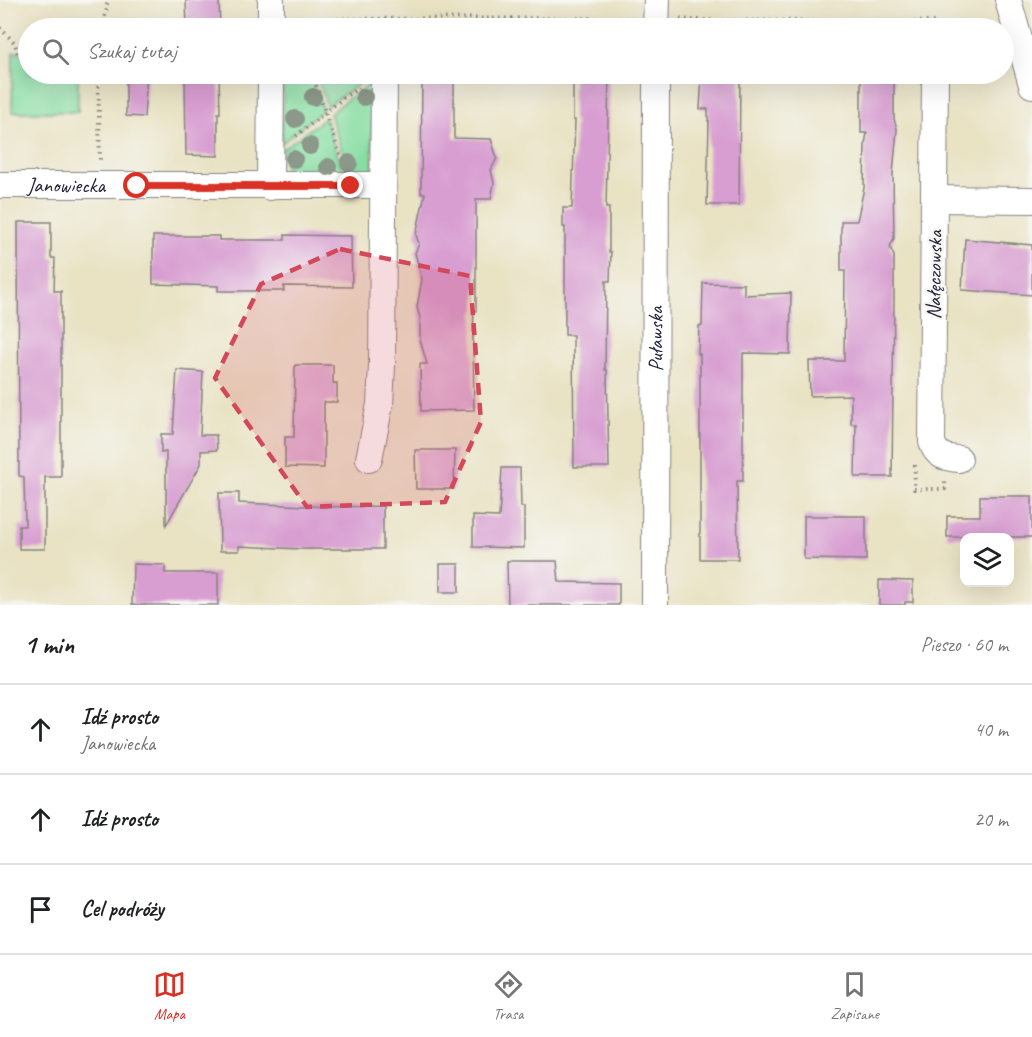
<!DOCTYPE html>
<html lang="pl">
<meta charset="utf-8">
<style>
:root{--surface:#fff;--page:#f2f2f2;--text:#202124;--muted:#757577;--line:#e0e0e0;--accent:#d93025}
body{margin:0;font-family:Caveat,sans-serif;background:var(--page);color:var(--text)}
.controls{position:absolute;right:18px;bottom:18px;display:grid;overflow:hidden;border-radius:12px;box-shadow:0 6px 24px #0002}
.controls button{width:54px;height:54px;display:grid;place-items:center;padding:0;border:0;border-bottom:2px solid var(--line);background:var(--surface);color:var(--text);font:30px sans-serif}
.stop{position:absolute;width:18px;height:18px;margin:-14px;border:4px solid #d93025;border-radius:50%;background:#fff}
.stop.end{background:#d93025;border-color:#fff;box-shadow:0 2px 6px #0008}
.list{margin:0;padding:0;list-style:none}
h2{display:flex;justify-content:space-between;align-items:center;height:78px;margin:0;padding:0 24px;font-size:26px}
h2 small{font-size:20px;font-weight:400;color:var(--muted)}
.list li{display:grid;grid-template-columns:39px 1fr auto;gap:18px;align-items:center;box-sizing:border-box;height:90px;padding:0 24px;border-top:2px solid var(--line)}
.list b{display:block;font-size:22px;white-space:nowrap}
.list p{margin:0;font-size:20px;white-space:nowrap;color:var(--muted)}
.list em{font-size:20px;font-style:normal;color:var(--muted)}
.icon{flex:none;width:33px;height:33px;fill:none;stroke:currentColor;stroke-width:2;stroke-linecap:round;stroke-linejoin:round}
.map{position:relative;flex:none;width:1032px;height:605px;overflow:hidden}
.search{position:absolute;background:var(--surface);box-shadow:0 6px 24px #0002;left:18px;right:18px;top:18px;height:66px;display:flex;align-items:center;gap:15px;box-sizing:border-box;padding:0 21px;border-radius:33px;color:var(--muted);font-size:22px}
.sheet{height:348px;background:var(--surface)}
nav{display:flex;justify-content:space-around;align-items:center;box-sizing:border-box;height:84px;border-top:2px solid var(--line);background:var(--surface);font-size:16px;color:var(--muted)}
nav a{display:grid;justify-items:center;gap:3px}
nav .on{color:var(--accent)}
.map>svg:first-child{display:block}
.green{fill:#87dea2;stroke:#54806e;stroke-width:1.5}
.building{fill:#d89ed1}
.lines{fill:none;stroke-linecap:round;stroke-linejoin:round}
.street-casing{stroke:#868280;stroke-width:28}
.path{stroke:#868280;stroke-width:4;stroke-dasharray:1.5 4.5;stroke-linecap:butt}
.street{stroke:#fff;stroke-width:26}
.tree{fill:#8c988a}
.route{stroke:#d93025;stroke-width:8}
.marked{fill:#d1495b;fill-opacity:0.2;stroke:#d1495b;stroke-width:4.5;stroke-dasharray:12 8;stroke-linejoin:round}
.labels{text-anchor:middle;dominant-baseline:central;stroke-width:5;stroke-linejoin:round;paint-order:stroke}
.street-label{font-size:21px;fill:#22223b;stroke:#f6f6f2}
</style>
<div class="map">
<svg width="1032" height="605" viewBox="0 0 1032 605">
<rect width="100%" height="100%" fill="#f6f6f2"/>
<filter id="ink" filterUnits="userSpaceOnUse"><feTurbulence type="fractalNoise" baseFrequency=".0167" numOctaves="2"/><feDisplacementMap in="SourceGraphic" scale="12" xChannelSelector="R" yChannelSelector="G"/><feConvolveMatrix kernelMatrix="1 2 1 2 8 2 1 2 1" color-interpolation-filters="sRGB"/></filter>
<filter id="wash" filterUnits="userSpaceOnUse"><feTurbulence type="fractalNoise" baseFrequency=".008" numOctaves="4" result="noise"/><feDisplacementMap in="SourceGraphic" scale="24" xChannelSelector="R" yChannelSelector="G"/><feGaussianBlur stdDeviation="1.35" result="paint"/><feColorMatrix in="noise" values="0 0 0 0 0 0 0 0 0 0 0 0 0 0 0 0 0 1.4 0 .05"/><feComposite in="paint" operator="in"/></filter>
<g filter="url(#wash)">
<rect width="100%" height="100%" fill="#e9e3c4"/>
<g class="green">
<polygon points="13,52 28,52 28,74 78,74 78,112 12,112"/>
<polygon points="283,74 311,74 323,110 282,143"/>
<polygon points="316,74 371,74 371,76 327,106"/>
<polygon points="371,84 373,168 369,173 349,174 330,114 347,99"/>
<path d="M325 118 344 174 291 173C282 167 283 159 282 149Z"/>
</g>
<g id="blocks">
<g class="building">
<polygon points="186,0 219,0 220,28 187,28"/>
<polygon points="126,74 147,74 144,117 126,116"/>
<polygon points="185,74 219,74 220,113 218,113 218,156 186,155"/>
<polygon points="422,74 454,74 454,138 491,139 497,158 491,170 494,183 491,199 476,199 476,311 474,311 473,340 474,410 421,411 420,364 427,364 420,340 420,318 417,307 422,279 415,253 419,244 416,235 425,193 421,193"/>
<polygon points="573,74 609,74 606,208 609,208 609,252 611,252 610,281 606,281 605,370 607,370 609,467 574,467 573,335 565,335 565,227 563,227 563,208 572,208 575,120 573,120"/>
<polygon points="702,74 740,74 739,205 707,205 709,121 708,121 708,109 700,109"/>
<polygon points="861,74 889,74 889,77 894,77 894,119 897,129 893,174 894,238 890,247 894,256 894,297 892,477 855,477 856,424 851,424 851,395 810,396 809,361 844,361 845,271 841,271 841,221 857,221 864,188 865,144 867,133 861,133"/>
<polygon points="18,222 51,222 51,258 55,258 54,291 61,291 61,477 45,477 45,549 19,549 19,526 25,526 24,477 19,476"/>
<polygon points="285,235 351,236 352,287 284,286 284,291 218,291 218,286 153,284 153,236 219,236 219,240 285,240"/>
<polygon points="965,239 1032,245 1032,295 962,290"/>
<polygon points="703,283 744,284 744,295 791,293 790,354 743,353 743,481 737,481 738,559 700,559 700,354 698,354 699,326 702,326"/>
<polygon points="295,365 333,365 333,383 337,383 337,402 324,402 324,468 285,467 285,437 294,437"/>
<polygon points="177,370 203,372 200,435 216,435 217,450 201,451 201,464 166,525 166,452 161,453 161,434 173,434"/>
<polygon points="415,450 455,450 454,489 416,489"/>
<polygon points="502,468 520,468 521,507 524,507 524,548 473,547 473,516 499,517"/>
<polygon points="219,493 239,493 239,503 327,507 383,506 383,549 302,549 239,546 239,551 220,551"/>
<polygon points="980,496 1032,496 1032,537 947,537 947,516 980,516"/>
<polygon points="804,516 866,516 866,560 804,559"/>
<polygon points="507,561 557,561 559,582 619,583 619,605 508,605"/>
<polygon points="133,564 165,565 165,573 218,573 218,605 132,605"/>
<rect x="440" y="564" width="19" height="28"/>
<polygon points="879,580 913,581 913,602 905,602 905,605 879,605"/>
</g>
</g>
</g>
<g filter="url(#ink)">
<use href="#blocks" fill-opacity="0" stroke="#868280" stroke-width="1.5"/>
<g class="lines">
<g class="street-casing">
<g id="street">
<polyline points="1008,0 1032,85"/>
<polyline points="271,28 271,0"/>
<polyline points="656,28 657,0"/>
<path d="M935 74 932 442C936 456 945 458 959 459"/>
<path id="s1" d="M0 185H383"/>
<polyline points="270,187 271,74"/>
<polyline points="935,199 1032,200"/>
<polyline points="369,459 380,404 382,366 384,74"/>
<path id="s2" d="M655 605 656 74"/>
</g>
</g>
<g class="path">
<polyline points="295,19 633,18"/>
<polyline points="680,19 693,20 937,22 936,28"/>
<polyline points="0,28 15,43 18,55 28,55"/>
<polyline points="101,28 107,9 107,0"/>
<polyline points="98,74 100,161"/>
<polyline points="312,74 342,161"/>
<polyline points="296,136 347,95 359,88"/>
<polyline points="915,465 914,489 945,489 945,480"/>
</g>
<use href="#street" class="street"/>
</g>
<g class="tree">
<circle cx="313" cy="97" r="9"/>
<circle cx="364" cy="97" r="9"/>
<circle cx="295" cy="119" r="9"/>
<circle cx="310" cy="146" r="9"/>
<circle cx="294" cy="159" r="9"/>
<circle cx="349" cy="163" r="9"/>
<circle cx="328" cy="167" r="9"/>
</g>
</g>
<g class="lines" filter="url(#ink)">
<polyline class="route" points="137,186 351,186"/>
</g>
<path class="marked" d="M340 249 470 276 481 422 445 502 307 507 215 378 261 284Z"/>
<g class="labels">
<g class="street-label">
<text stroke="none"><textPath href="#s1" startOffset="66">Janowiecka</textPath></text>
<text transform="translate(934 275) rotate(-89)">Nałęczowska</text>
<text stroke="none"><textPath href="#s2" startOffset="266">Puławska</textPath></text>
</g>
</g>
</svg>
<div class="controls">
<button><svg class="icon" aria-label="layers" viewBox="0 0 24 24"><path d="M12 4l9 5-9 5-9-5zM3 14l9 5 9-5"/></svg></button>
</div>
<div class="stop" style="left:137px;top:186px"></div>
<div class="stop end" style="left:351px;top:186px"></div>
<div class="search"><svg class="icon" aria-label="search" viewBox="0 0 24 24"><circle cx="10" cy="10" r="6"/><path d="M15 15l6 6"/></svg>Szukaj tutaj</div>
</div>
<section class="sheet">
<h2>1 min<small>Pieszo · 60 m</small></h2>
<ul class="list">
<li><svg class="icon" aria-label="ahead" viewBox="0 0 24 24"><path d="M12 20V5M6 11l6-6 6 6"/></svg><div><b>Idź prosto</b><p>Janowiecka</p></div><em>40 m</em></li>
<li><svg class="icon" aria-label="ahead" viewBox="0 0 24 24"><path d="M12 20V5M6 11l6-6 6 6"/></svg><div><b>Idź prosto</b></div><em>20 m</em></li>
<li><svg class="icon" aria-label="arrive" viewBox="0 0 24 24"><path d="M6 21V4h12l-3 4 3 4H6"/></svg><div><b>Cel podróży</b></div></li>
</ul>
</section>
<nav>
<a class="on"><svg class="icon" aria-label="map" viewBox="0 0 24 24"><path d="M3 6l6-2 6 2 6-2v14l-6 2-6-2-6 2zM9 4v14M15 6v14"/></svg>Mapa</a>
<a><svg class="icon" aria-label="directions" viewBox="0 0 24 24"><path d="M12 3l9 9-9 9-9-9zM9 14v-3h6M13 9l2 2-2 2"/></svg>Trasa</a>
<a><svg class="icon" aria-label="saved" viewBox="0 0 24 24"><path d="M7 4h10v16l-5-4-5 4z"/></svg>Zapisane</a>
</nav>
